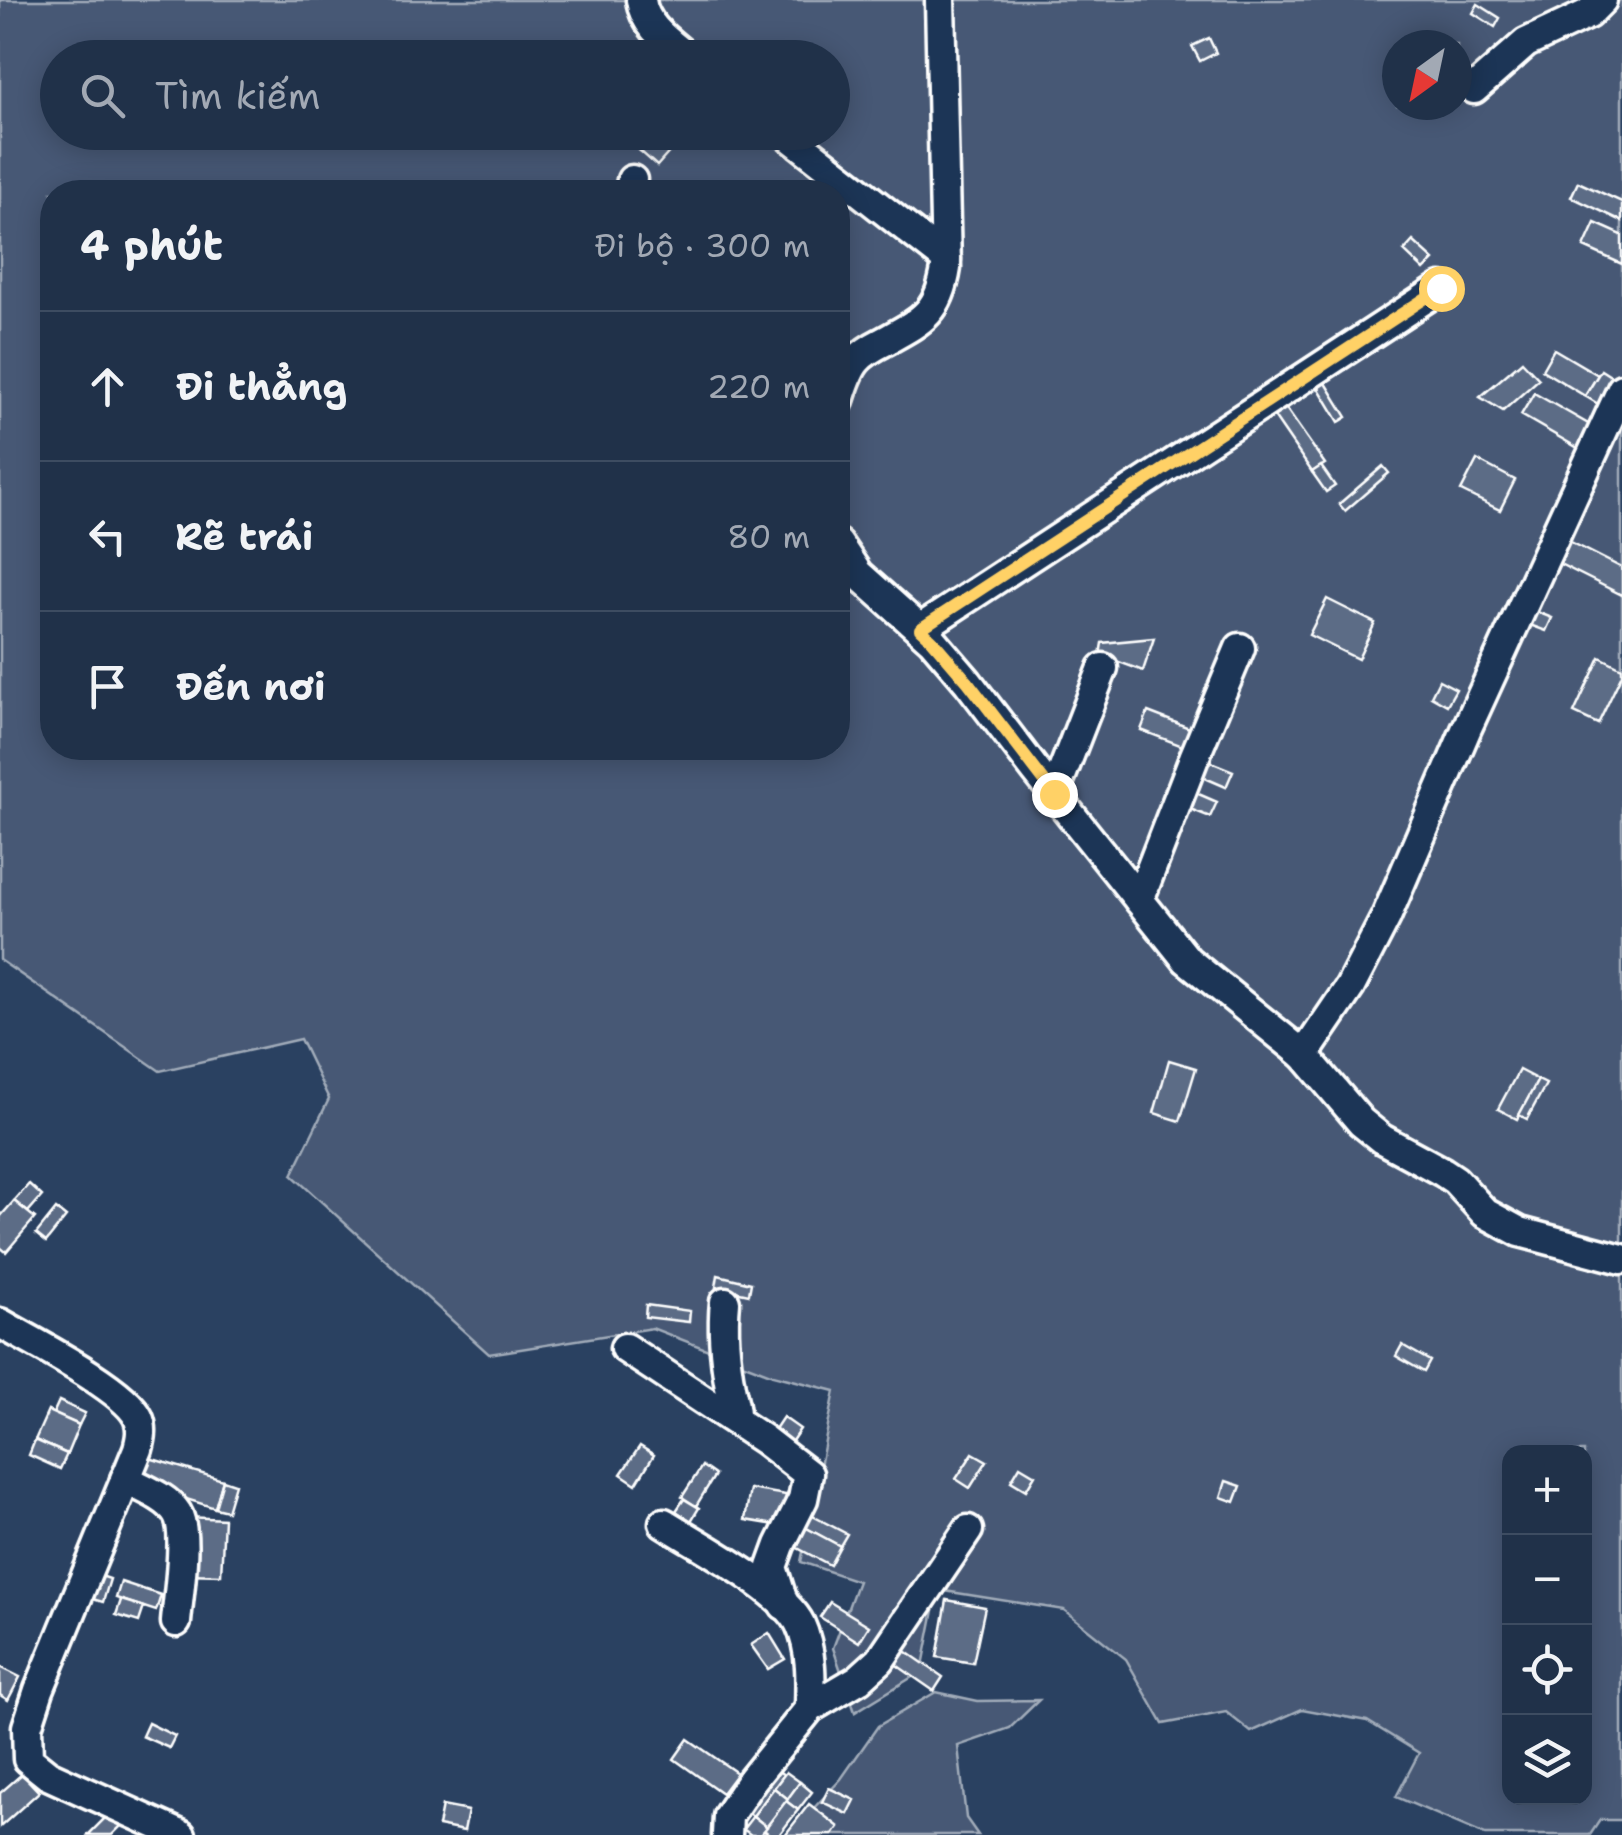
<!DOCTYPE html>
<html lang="vi">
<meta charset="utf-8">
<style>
:root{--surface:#203149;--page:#283950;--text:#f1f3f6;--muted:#a2a9b4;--line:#3d4c61}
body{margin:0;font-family:"Shantell Sans",sans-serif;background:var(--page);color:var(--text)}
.controls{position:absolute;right:30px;bottom:30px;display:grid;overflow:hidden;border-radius:20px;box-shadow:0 5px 25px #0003}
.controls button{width:90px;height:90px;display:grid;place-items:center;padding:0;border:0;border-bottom:2px solid var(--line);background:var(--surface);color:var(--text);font:50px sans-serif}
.compass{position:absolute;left:1382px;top:30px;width:90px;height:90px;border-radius:50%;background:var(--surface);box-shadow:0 5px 25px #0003;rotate:213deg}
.stop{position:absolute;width:30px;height:30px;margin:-22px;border:8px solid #ffd166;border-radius:50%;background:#fff}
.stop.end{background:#ffd166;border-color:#fff;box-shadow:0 2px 10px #0008}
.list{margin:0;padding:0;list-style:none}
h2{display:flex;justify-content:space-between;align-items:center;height:130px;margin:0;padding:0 40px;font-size:42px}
h2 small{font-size:32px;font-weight:400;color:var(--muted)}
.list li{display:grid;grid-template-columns:65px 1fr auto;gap:30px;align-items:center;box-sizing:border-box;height:150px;padding:0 40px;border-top:2px solid var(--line)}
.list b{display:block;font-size:38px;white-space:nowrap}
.list em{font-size:32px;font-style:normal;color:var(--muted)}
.icon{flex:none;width:55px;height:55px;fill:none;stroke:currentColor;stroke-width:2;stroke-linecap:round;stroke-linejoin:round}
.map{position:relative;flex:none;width:1622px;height:1835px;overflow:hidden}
.search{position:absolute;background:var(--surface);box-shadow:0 5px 25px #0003;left:40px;top:40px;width:810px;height:110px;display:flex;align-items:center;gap:25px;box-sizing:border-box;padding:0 35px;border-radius:55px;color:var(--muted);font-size:38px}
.panel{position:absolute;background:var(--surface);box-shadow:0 5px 25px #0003;left:40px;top:180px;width:810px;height:580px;border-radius:40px}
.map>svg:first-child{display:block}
.green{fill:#465975;stroke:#a2acba;stroke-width:2.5;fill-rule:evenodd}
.building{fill:#5b6c86;stroke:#fff;stroke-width:2.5}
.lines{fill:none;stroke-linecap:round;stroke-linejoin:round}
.minor-casing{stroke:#fff;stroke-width:35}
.minor{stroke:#1d3557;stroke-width:28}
.route{stroke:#ffd166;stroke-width:12}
</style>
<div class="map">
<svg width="1622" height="1835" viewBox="0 0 1622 1835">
<rect width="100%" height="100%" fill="#2a4161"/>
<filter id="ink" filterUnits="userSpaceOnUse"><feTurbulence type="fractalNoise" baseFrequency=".01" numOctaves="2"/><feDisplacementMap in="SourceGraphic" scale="20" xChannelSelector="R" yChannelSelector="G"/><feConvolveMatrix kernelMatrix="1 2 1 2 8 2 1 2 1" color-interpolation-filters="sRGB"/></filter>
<g filter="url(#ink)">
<g class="green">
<path d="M0 0H1622V1820H1600L1590 1835H1485L1396 1797 1419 1753 1367 1721 1302 1709 1251 1732 1226 1712 1163 1724 1126 1659 1064 1610 938 1590 922 1671 855 1712 833 1648 858 1581 801 1562 835 1391 773 1375 652 1328 489 1354 292 1175 329 1099 300 1039 160 1071 0 960ZM1397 45H1457V105H1397ZM58 58H832V132H58ZM52 192H838V748H52ZM1510 1452H1584V1798H1510Z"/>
<polygon points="936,1692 978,1701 1039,1700 1010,1728 958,1746 966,1818 978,1835 807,1835 811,1811 841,1779 878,1726"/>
</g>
<g class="building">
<polygon points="1478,4 1500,18 1495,27 1473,13"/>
<polygon points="1209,38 1216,53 1200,61 1192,46"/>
<polygon points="619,132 657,132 640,151"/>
<polygon points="657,132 687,132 657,166 640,151"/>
<polygon points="1578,182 1622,202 1622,221 1571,197"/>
<polygon points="1595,223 1622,235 1622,264 1584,247"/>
<polygon points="1413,241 1434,260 1424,270 1404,251"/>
<polygon points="1554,349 1598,375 1585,396 1542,370"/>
<polygon points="1522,361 1539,379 1503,411 1480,397"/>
<polygon points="1601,370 1618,381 1603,407 1585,396"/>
<polygon points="1326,383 1347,417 1339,422 1318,387"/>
<polygon points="1534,393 1590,425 1578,448 1521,415"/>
<polygon points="1278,397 1325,464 1312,472 1266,405"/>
<polygon points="1477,460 1515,480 1500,510 1461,491"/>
<polygon points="1321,466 1335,486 1326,492 1312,472"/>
<polygon points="1383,466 1389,473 1345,511 1339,504"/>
<polygon points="1559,536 1622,568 1622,595 1548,558"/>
<polygon points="1327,599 1375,623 1358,659 1309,635"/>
<polygon points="1532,610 1552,618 1546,631 1527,624"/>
<polygon points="1154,638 1143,671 1100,655 1102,643"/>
<polygon points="1600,657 1622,668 1622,674 1598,724 1574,713"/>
<polygon points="1439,680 1456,689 1447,705 1431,696"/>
<polygon points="1148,712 1192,729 1185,747 1141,730"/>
<polygon points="1196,756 1233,771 1226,787 1189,771"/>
<polygon points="1187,789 1217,802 1210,817 1180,805"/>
<polygon points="1169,1060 1196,1068 1180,1121 1154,1113"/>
<polygon points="1519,1070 1538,1080 1517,1119 1498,1109"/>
<polygon points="1538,1080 1546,1084 1527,1119 1519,1115"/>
<polygon points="29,1184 42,1196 28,1212 14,1201"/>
<polygon points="14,1201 35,1218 6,1252 0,1247 0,1217"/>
<polygon points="56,1209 66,1217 46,1242 36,1234"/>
<polygon points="718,1275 751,1283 749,1294 716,1287"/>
<polygon points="646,1305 690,1311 689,1322 645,1317"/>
<polygon points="1402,1345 1430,1361 1424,1372 1396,1356"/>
<polygon points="59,1401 85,1413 79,1425 53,1414"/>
<polygon points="48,1411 79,1425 67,1454 35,1440"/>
<polygon points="783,1417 800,1429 786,1450 769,1438"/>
<polygon points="35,1440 67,1454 60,1469 29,1455"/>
<polygon points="640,1446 654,1455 636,1484 621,1474"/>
<polygon points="973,1453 987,1461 970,1488 956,1479"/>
<polygon points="146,1457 223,1480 215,1508 138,1484"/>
<polygon points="702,1466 715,1475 696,1506 682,1497"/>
<polygon points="1020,1466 1035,1475 1026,1490 1011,1481"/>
<polygon points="223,1480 235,1484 227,1511 215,1508"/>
<polygon points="1226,1481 1241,1486 1235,1502 1221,1497"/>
<polygon points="750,1489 786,1495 782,1526 745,1520"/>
<polygon points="684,1499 699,1508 691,1521 676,1511"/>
<polygon points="805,1512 847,1534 840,1546 799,1524"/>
<polygon points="188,1517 224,1519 221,1575 185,1574"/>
<polygon points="799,1524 840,1546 830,1565 788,1543"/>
<polygon points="92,1573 110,1579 103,1602 85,1597"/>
<polygon points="121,1582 161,1595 156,1611 116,1598"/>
<polygon points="121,1600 144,1607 139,1622 116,1615"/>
<polygon points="947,1600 985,1607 973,1663 937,1657"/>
<polygon points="830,1602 869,1626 859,1642 820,1617"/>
<polygon points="769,1633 785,1659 768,1669 751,1645"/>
<polygon points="894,1643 943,1677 934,1691 885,1657"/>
<polygon points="0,1667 20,1677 8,1700 0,1695"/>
<polygon points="148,1723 175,1736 169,1748 142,1736"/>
<polygon points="688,1739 737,1773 722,1793 674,1759"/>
<polygon points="770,1765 784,1775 753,1816 739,1806"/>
<polygon points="786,1772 800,1782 788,1799 774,1788"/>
<polygon points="22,1774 39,1792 0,1827 0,1793"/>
<polygon points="800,1782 812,1792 798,1810 786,1801"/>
<polygon points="774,1788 788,1799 767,1827 753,1816"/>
<polygon points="829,1788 855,1800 848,1814 822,1802"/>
<polygon points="786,1801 798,1810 779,1835 770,1835 764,1830"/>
<polygon points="809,1804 839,1827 833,1835 785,1835"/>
<polygon points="442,1806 468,1811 464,1831 438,1826"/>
<polygon points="112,1811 124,1823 112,1835 88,1835"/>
<polygon points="753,1816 767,1827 760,1835 751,1835 743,1829"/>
</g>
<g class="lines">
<g class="minor-casing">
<g id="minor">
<path d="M641 0C644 26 669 42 688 58"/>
<polyline points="1474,89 1526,43 1588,14 1602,0"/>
<polyline points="784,132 946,259"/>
<polyline points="630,192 632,180"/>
<path d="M838 403C843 389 847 371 857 360 864 352 875 346 883 342 921 321 939 314 946 268L940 0"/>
<polyline points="838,544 858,574 932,640 968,682 1036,771 1187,960 1304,1055 1361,1122 1382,1139 1443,1172 1455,1180 1485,1213 1520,1232 1622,1259"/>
<polyline points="920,629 1441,288"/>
<polyline points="1054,794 1103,668"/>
<polyline points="1139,900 1194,758 1240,648"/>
<polyline points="1304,1055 1350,987 1386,917 1466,730 1622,389"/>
<path d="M725 1302C722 1330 725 1359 730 1387 732 1399 736 1408 735 1420"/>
<path d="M0 1323C31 1341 124 1388 138 1417 143 1428 141 1438 138 1449L39 1690 27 1727 28 1759 48 1775 181 1835"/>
<polyline points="625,1348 764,1440 808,1474 803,1499 780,1545 772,1567 784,1605"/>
<path d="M125 1479C142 1488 167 1497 177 1513 189 1532 178 1597 176 1622"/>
<path d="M664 1523C697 1544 784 1590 800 1624 812 1650 811 1680 810 1708"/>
<polyline points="727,1835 728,1816 752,1780 810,1708 859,1679 880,1660 968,1530"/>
</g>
</g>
<use href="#minor" class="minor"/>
</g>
</g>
<g class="lines" filter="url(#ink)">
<polyline class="route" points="1054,794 968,682 932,640 920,629 1441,288"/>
</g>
</svg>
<div class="controls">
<button>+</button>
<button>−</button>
<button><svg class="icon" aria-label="locate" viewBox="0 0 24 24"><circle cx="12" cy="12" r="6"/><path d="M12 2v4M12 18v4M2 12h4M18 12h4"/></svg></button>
<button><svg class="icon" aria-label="layers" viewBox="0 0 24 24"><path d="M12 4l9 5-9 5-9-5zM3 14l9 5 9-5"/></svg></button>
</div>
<svg class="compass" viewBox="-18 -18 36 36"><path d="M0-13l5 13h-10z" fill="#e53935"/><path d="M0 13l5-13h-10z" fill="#a2a9b4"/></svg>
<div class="stop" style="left:1441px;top:288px"></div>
<div class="stop end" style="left:1054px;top:794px"></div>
<div class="search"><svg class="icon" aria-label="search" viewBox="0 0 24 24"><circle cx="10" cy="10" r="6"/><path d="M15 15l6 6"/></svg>Tìm kiếm</div>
<section class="panel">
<h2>4 phút<small>Đi bộ · 300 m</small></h2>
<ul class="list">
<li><svg class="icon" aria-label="ahead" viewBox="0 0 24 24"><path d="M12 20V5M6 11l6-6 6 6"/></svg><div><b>Đi thẳng</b></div><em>220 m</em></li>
<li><svg class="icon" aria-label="left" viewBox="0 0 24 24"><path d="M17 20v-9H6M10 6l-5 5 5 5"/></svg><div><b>Rẽ trái</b></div><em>80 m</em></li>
<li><svg class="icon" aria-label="arrive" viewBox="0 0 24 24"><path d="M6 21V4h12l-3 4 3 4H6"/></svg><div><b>Đến nơi</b></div></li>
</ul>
</section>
</div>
